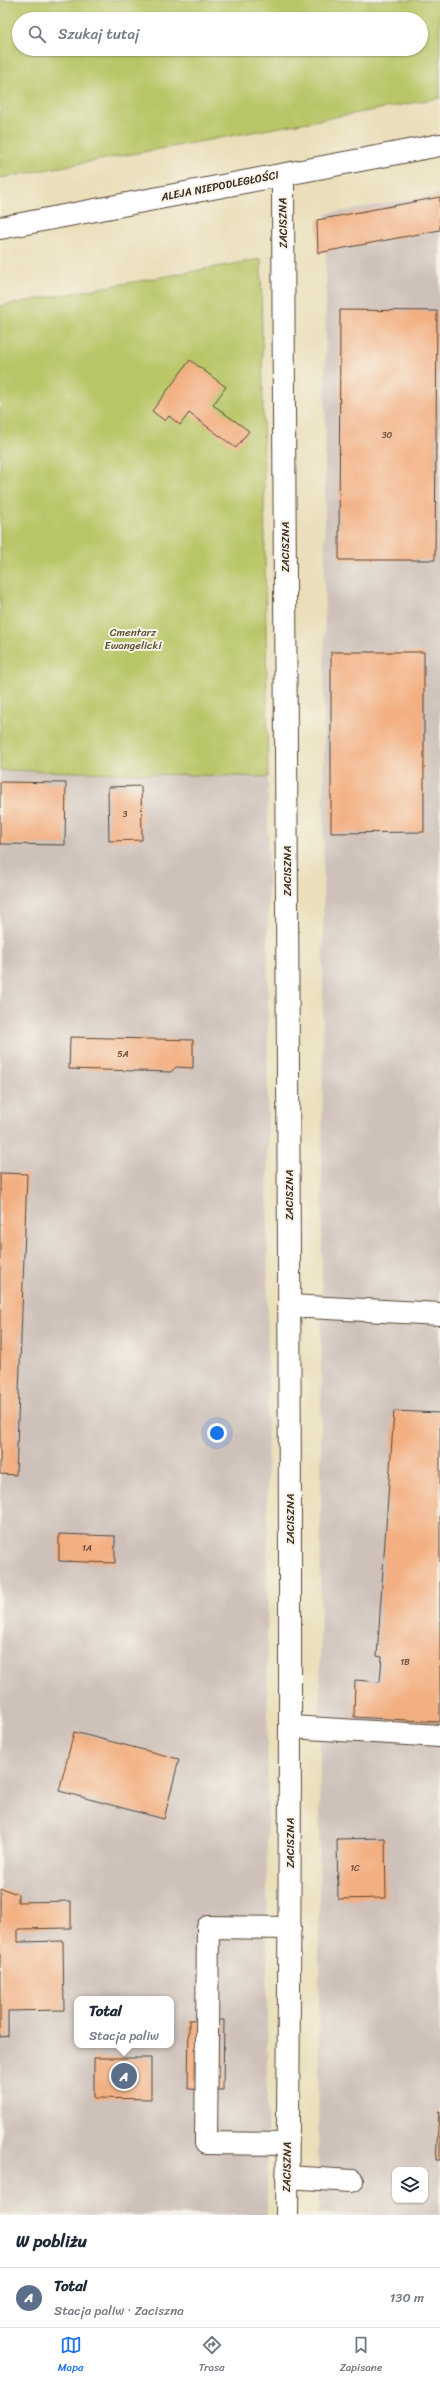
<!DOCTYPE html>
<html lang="pl">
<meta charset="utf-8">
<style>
:root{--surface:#fff;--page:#f2f2f3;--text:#1f2937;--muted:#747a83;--line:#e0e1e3;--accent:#1a73e8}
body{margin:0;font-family:Sriracha,sans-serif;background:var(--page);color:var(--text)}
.controls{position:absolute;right:12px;bottom:12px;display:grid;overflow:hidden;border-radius:8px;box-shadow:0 1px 3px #0004}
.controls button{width:36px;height:36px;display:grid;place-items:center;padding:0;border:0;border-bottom:1px solid var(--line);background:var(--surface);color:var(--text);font:20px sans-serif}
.you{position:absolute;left:217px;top:1433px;width:14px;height:14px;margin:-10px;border:3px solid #fff;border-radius:50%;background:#1a73e8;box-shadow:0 0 0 6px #1a73e833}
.badge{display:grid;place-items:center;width:26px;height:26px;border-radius:50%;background:var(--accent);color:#fff;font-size:13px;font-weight:700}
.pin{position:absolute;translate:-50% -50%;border:2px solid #fff;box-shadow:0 1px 4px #0006}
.popup{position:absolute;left:74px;top:1996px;width:100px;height:52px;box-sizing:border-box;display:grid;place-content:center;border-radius:8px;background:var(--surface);filter:drop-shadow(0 1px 3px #0005);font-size:13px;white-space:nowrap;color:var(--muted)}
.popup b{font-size:15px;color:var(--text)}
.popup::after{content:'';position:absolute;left:50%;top:100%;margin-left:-8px;border:8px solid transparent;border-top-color:var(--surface)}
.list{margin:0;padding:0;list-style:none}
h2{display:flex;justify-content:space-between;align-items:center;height:52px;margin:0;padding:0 16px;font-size:17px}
h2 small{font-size:13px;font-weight:400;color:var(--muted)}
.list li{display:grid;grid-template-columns:26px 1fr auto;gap:12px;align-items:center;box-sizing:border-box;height:60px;padding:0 16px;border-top:1px solid var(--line)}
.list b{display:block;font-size:15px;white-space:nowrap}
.list p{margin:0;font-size:13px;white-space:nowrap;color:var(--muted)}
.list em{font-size:13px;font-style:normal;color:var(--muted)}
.icon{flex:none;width:22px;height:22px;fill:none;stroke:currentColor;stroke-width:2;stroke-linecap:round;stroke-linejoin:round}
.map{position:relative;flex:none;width:440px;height:2215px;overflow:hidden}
.search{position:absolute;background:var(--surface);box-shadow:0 1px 3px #0004;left:12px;right:12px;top:12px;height:44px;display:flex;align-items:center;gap:10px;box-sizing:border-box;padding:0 14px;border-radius:22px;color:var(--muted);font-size:15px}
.sheet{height:112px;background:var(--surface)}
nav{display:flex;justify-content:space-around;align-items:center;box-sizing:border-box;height:56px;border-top:1px solid var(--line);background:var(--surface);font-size:11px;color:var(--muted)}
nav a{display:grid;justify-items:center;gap:2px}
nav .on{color:var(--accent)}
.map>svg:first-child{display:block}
.industrial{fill:#cec1ba;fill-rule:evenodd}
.green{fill:#b9c668;stroke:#7a7843;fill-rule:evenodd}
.building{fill:#f3af81}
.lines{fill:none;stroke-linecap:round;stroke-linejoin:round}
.minor-casing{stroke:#554535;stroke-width:24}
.major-casing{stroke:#554535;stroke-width:24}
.minor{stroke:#fff;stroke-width:22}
.major{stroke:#fff;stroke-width:22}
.labels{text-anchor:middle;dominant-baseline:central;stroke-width:4;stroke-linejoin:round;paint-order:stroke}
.number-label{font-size:9px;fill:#694b37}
.street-label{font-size:11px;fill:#3b2a1e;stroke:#f7f3e8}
.park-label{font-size:11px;fill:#5a5130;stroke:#f7f3e8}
</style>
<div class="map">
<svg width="440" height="2215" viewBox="0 0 440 2215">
<rect width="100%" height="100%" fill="#f7f3e8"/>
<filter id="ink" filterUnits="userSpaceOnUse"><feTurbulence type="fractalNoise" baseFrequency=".025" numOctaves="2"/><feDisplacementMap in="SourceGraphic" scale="8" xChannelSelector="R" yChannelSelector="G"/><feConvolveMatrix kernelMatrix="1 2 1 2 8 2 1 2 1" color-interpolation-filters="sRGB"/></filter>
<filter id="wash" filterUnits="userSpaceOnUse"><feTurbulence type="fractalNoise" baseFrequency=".012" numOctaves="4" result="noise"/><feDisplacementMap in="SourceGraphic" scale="16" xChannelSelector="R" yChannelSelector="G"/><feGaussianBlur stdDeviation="0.9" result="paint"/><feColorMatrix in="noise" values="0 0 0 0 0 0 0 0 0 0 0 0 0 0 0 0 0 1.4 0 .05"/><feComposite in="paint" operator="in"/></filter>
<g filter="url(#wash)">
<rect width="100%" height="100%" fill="#eadfba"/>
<g class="industrial">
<path d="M440 194V2215H318L326 214ZM395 2170H425V2200H395Z"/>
<path d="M0 770 268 777 267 2215H0ZM77 1999H171V2045H77Z"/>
</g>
<g class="green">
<path d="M0 0H440V98L0 178ZM19 19H421V49H19Z"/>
<polygon points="261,259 268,777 0,770 0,306"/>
</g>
<g id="blocks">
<g class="building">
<polygon points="440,197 440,230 318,253 317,220"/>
<polygon points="340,310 437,311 435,560 339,560"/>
<polygon points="190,360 226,387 213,405 249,431 236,448 189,413 180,425 169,416 165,421 152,411"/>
<polygon points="331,652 424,652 424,832 331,833"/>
<polygon points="0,782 66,783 65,845 0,844"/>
<polygon points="141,786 142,840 109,841 108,787"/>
<polygon points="70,1037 193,1040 193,1068 176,1067 171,1072 69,1069"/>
<polygon points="0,1173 27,1174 16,1475 0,1474"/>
<polygon points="394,1411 440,1413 440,1722 354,1717 355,1680 380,1682 382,1657 377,1656"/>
<polygon points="59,1534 115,1536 115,1563 59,1561"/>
<polygon points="74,1732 179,1759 164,1819 59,1791"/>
<polygon points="385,1838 386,1898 338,1899 337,1839"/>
<polygon points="0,1888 18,1894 18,1902 71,1901 71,1928 18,1929 18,1942 63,1941 64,2010 8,2011 8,2036 0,2037"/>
<polygon points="189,2020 224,2020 223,2090 188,2089"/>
<polygon points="94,2058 151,2058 151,2099 94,2098"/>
<polygon points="439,2111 440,2111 440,2160 436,2160"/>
</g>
</g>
</g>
<g filter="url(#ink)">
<use href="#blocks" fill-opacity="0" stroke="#554535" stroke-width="1"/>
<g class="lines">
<g class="minor-casing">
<g id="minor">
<path d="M283 175C285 855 295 1535 287 2215"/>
<polyline points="290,1306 440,1314"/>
<polyline points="291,1727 440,1736"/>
<polyline points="287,2144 206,2143 208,1927 290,1928"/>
<polyline points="287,2177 352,2181"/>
</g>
</g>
<g class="major-casing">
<polyline id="major" points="0,228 440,145"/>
</g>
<use href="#minor" class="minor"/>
<use href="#major" class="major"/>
</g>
</g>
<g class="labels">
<g class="number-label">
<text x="387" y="435">30</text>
<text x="125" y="814">3</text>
<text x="123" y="1054">5A</text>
<text x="87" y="1548">1A</text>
<text x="405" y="1662">1B</text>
<text x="355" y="1868">1C</text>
</g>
<g class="street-label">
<text transform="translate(220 186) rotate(-11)">ALEJA NIEPODLEGŁOŚCI</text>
<text transform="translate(283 223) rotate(-91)">ZACISZNA</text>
<text transform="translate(285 547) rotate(-90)">ZACISZNA</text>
<text transform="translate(287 871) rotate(-90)">ZACISZNA</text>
<text transform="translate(289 1195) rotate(-90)">ZACISZNA</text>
<text transform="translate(290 1519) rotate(-90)">ZACISZNA</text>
<text transform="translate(290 1843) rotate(-90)">ZACISZNA</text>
<text transform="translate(287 2167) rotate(-89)">ZACISZNA</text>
</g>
<g class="park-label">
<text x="133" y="632">Cmentarz<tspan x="133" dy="13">Ewangelicki</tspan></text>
</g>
</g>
</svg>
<div class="controls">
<button><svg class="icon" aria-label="layers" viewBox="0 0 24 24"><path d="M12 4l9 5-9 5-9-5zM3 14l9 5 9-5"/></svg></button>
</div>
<div class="you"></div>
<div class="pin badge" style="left:124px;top:2076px;background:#5c6f8a">A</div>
<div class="popup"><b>Total</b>Stacja paliw</div>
<div class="search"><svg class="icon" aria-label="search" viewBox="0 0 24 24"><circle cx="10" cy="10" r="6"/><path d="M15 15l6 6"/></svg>Szukaj tutaj</div>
</div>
<section class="sheet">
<h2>W pobliżu<small></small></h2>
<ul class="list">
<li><span class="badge" style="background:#5c6f8a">A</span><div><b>Total</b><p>Stacja paliw · Zaciszna</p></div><em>130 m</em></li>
</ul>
</section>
<nav>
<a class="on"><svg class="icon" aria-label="map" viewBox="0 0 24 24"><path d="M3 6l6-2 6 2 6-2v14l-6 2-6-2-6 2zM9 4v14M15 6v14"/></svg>Mapa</a>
<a><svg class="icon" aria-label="directions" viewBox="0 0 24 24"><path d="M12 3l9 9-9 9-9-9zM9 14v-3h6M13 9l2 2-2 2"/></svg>Trasa</a>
<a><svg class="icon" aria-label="saved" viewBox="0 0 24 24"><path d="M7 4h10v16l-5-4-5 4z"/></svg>Zapisane</a>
</nav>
